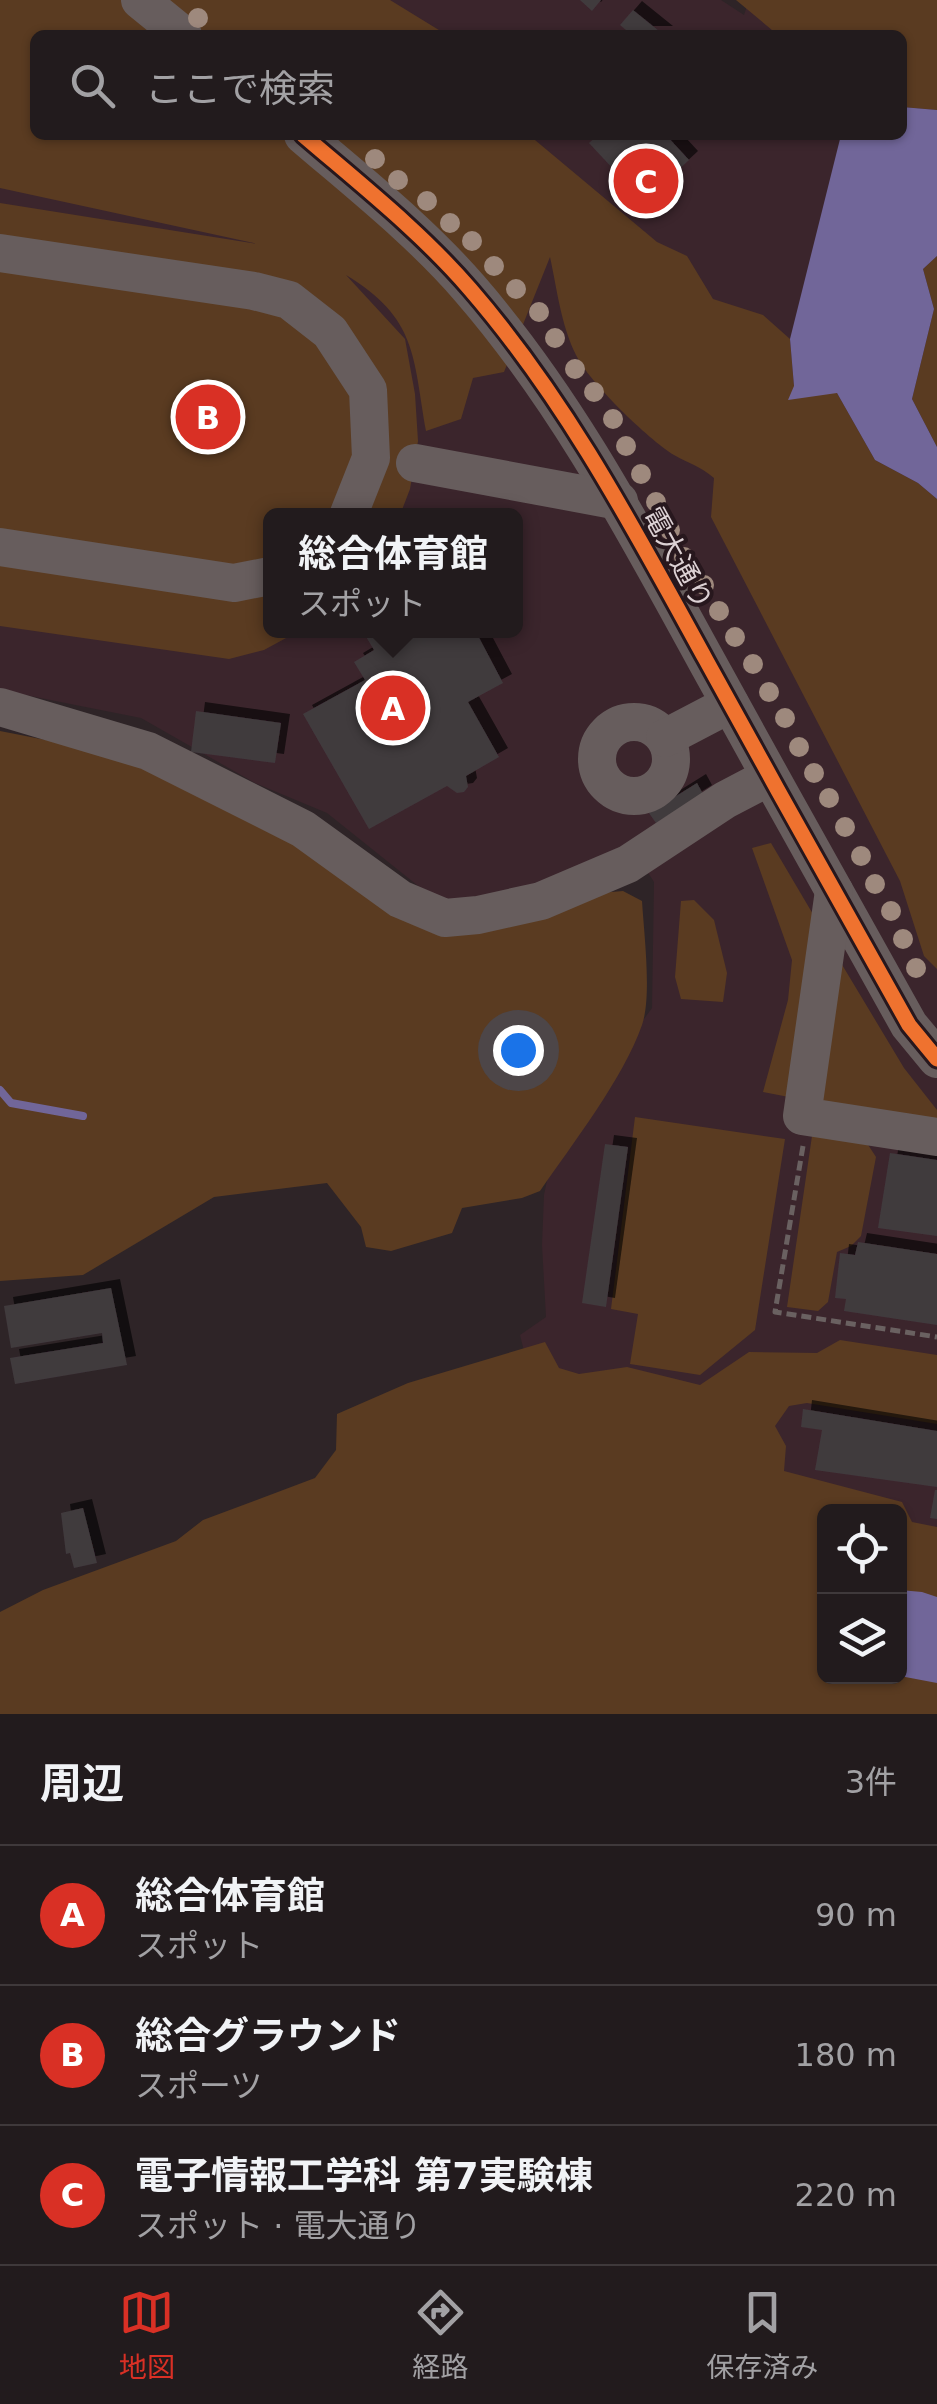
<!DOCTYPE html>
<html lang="ja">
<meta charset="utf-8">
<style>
:root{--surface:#221b1d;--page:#2a2426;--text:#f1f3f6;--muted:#a2a1a4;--line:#3f393b;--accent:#d93025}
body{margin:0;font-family:"DejaVu Sans","Noto Sans JP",sans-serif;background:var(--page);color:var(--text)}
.controls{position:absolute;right:30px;bottom:30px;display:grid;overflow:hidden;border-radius:15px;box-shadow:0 2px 8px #0004}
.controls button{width:90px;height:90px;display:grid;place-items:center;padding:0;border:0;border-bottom:2px solid var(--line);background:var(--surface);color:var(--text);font:50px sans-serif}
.you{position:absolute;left:518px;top:1050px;width:35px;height:35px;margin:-25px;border:8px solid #fff;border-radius:50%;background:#1a73e8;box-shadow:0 0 0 15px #1a73e833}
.badge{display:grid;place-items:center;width:65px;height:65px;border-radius:50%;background:var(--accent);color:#fff;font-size:32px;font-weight:700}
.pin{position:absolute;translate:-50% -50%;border:5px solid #fff;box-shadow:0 2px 10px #0006}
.popup{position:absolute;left:263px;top:508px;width:260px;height:130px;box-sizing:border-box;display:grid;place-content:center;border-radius:15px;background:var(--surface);filter:drop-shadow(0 2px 8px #0005);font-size:32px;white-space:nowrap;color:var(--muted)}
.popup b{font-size:38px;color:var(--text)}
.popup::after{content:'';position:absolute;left:50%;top:100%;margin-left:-20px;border:20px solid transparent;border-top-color:var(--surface)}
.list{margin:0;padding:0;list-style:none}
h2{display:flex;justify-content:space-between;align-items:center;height:130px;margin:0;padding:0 40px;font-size:42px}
h2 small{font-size:32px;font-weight:400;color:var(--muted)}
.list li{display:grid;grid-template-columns:65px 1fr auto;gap:30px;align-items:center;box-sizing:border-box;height:140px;padding:0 40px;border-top:2px solid var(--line)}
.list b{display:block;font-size:38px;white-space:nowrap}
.list p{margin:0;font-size:32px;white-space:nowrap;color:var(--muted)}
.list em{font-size:32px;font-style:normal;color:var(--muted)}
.icon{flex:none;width:55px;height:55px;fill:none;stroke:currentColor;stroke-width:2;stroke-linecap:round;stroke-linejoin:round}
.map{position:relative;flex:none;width:937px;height:1714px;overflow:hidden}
.search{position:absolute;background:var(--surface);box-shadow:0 2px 8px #0004;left:30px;right:30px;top:30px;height:110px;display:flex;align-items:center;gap:25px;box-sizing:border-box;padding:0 35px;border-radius:15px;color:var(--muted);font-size:38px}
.sheet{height:550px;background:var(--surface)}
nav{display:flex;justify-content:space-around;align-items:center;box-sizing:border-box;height:140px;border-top:2px solid var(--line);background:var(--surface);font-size:28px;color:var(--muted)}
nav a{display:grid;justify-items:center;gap:5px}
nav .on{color:var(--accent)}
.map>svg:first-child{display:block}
.built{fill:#3b252c;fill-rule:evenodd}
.green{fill:#5a3b21;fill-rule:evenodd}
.water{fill:#716699}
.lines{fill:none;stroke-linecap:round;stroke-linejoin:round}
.stream{stroke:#716699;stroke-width:8}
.building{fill:#413a3e;filter:url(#shadow)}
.path{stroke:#6a6161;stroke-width:5;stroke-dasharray:10 5;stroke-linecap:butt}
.minor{stroke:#675d5d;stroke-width:38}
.cycleway-casing{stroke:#27171d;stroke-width:21}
.cycleway{stroke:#ef722f;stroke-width:15}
.tree{fill:#9e897d}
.labels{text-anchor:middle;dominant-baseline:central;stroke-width:8;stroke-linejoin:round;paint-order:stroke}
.street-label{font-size:28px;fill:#dcd1d4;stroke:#27171d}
</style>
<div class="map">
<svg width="937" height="1714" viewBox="0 0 937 1714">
<defs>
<filter id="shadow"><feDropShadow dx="9" dy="-9" stdDeviation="0" flood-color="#0009"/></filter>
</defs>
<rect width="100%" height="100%" fill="#2e2427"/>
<path class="built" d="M0 0H721L744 15 749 0H937V1714H636L546 1440 520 1335 546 1317 542 1245 544 1195 555 1141 652 1008 654 882 632 848 542 888 447 909 327 813 255 783 141 718 0 690ZM35 35H902V135H35ZM270 516H516V630H270ZM824 1512H900V1676H824Z"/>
<g class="green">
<path d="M0 0H390L447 35H35V135H529L657 242 687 256 713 299 763 315 790 339 794 386 837 393 875 460 918 483 937 499V969L924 956 900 881 711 517 714 478C699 465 689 464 674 455 648 439 589 382 576 355 561 325 557 289 550 257L504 372 473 378 461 419 426 431C413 356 417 318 346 275L405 339 415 394 418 441 410 489 400 515 270 516V630L299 631 264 650 229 659 0 626V203L258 244 0 188Z"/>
<polygon points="736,0 937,0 937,110 902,107 902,35 778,35"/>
<polygon points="937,256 937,447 912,399 934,309 923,269"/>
<path d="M0 731 92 749 221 800 428 925 600 893 623 891 642 901C644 934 652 996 642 1025 623 1079 573 1143 540 1191L522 1198 462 1208 452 1233 391 1251 366 1247 361 1227 327 1183 214 1197 83 1275 0 1281Z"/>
<polygon points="771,843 817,921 794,1098 763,1092 788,1000 792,960 752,848"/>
<polygon points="694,900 714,920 727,973 723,1002 681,999 675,977 681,901"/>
<polygon points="841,963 904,1068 937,1110 937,1121 818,1103"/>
<polygon points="635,1117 785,1139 755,1330 700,1375 630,1364 638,1314 611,1309"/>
<polygon points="859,1131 876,1157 861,1236 851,1246 837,1252 828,1302 818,1311 787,1307 812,1136"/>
<path d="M840 1340 937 1355V1424L807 1403 789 1406 775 1426 786 1446 784 1471 902 1502 912 1522 937 1527V1714H0V1612L43 1590 176 1541 203 1520 315 1478 336 1450 337 1414 408 1383 545 1342 559 1368 579 1374 627 1367 700 1385 749 1352 817 1353ZM824 1512H900V1676H824Z"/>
</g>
<g class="water">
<polygon points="902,107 937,110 937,256 923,269 934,309 912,399 937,447 937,499 918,483 875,460 837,393 788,400 794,386 790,339 841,135 902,135"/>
<polygon points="900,1590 922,1592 937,1597 937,1683 900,1676"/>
</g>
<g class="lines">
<polyline class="stream" points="0,1090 11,1103 83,1116"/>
</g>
<g class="building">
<polygon points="580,0 601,0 592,11"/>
<polygon points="633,10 664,35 632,35 620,25"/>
<polygon points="598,135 666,135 689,160 644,202 589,143"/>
<polygon points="362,630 475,630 503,683 468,702 499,757 466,776 468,787 464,792 457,793 447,786 369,829 303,714 365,680 354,662 374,650"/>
<polygon points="196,711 281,723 275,763 191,752"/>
<polygon points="697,783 703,794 656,823 649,813"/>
<polygon points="605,1144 628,1147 606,1307 582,1303"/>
<polygon points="890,1153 937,1160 937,1236 878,1228"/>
<polygon points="858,1242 937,1254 937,1325 844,1311 846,1299 835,1298 840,1253 855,1255"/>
<polygon points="111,1288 127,1365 15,1384 10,1358 103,1343 102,1333 11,1348 4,1306"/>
<polygon points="803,1409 937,1431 937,1487 815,1470 822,1430 801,1427"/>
<polygon points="935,1490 937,1490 937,1519 930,1518"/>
<polygon points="83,1508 97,1563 74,1568 70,1553 66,1554 61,1513"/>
</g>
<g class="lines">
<polyline class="path" points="803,1146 775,1312 937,1337"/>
<g class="minor">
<polyline points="140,0 183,35"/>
<path d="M303 135C360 184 421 232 470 289 567 401 635 531 706 660 773 782 841 904 909 1025L937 1059"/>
<polyline points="0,253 254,291 289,300 330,332 368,390 371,458 348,516"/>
<polyline points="415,463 619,501"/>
<polyline points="0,547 234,583 270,576"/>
<polyline points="0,707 148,751 303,829 400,899 445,918 478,915 541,901 628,864 725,800 769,777"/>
<circle cx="634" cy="759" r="37"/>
<polyline points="665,738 730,704"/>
<polyline points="834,891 802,1116 937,1137"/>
</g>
<g class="cycleway-casing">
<path id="cycleway" d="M303 135C360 184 421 232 470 289 567 401 635 531 706 660 773 782 841 904 909 1025L937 1059"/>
</g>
<use href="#cycleway" class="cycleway"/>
</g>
<g class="tree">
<circle cx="198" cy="18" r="10"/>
<circle cx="375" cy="159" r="10"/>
<circle cx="398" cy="180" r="10"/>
<circle cx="427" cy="201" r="10"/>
<circle cx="450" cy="223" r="10"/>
<circle cx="472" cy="241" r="10"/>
<circle cx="494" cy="266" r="10"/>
<circle cx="516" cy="289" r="10"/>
<circle cx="539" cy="312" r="10"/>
<circle cx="555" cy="338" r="10"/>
<circle cx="575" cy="369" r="10"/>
<circle cx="594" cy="392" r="10"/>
<circle cx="613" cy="419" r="10"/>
<circle cx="626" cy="446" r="10"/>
<circle cx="641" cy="474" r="10"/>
<circle cx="656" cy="502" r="10"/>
<circle cx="670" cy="530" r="10"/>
<circle cx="684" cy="557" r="10"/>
<circle cx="704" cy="585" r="10"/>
<circle cx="719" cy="611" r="10"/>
<circle cx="735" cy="637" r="10"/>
<circle cx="753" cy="664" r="10"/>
<circle cx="769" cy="692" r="10"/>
<circle cx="785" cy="718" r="10"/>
<circle cx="799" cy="747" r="10"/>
<circle cx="814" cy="773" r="10"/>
<circle cx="829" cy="798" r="10"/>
<circle cx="845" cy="827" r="10"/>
<circle cx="861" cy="856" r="10"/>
<circle cx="875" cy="884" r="10"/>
<circle cx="891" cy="911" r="10"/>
<circle cx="903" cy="939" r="10"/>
<circle cx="916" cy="968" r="10"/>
</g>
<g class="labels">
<g class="street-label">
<text transform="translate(678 558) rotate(61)">電大通り</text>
</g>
</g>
</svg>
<div class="controls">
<button><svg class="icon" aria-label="locate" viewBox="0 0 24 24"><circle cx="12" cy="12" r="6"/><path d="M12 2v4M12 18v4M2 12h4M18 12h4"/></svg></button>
<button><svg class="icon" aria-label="layers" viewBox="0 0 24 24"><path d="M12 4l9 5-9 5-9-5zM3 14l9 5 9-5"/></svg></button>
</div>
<div class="you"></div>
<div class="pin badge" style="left:393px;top:708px">A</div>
<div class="popup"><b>総合体育館</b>スポット</div>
<div class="pin badge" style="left:208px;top:417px">B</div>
<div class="pin badge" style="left:646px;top:181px">C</div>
<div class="search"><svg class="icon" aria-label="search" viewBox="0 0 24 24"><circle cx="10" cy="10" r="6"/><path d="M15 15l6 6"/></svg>ここで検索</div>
</div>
<section class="sheet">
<h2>周辺<small>3件</small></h2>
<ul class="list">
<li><span class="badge">A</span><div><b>総合体育館</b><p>スポット</p></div><em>90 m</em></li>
<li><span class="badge">B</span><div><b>総合グラウンド</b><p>スポーツ</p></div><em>180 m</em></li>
<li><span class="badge">C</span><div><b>電子情報工学科 第7実験棟</b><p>スポット · 電大通り</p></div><em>220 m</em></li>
</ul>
</section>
<nav>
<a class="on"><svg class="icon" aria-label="map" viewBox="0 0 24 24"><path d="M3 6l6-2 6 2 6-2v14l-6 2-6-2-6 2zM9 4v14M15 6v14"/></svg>地図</a>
<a><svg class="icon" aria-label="directions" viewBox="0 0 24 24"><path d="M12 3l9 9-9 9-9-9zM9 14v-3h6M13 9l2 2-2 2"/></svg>経路</a>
<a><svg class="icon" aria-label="saved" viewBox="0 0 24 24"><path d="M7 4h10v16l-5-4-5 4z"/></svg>保存済み</a>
</nav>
